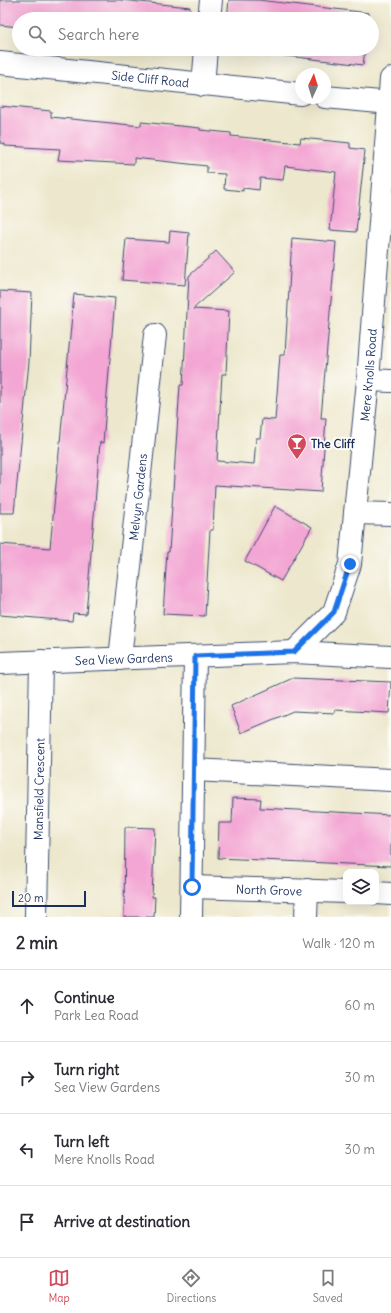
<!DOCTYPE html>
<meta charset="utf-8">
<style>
:root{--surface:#fff;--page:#f7f7f7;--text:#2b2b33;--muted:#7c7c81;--line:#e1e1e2;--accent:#d1495b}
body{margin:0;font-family:Delius,sans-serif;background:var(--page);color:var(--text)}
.controls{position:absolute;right:12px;bottom:12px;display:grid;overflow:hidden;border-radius:8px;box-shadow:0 4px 16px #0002}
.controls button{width:36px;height:36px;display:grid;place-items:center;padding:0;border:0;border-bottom:1px solid var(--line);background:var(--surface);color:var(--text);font:20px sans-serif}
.compass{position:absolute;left:295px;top:68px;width:36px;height:36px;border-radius:50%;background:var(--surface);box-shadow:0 4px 16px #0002;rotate:4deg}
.scale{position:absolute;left:12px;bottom:10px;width:74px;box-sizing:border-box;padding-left:4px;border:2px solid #1b2f5e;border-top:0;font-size:11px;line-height:14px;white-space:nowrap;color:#1b2f5e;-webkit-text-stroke:3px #fdfcf7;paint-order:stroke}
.stop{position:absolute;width:12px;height:12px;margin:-9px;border:3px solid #1a73e8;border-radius:50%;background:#fff}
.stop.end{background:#1a73e8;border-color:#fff;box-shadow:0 1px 4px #0008}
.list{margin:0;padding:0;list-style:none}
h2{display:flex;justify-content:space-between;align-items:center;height:52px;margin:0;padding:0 16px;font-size:17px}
h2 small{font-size:13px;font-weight:400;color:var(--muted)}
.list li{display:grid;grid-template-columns:26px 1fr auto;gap:12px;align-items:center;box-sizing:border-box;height:72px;padding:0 16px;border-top:1px solid var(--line)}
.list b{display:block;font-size:15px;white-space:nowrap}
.list p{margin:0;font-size:13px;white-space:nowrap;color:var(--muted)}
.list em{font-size:13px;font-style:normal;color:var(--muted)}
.icon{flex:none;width:22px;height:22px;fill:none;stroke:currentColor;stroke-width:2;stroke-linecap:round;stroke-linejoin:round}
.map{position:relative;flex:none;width:391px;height:917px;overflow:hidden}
.search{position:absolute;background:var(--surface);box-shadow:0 4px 16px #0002;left:12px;right:12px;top:12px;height:44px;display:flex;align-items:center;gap:10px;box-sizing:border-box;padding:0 14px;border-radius:22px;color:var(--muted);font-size:15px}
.sheet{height:340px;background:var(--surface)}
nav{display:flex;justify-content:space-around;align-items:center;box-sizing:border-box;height:56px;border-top:1px solid var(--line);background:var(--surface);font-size:11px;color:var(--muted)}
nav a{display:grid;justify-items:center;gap:2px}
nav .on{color:var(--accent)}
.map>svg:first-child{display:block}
.building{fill:#f3a5d3}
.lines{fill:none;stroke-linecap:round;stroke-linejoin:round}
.minor-casing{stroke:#3a4b6f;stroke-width:24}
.minor{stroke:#fff;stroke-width:22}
.route{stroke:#1a73e8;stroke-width:5}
.labels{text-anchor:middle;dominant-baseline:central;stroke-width:4;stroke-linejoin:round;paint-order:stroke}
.street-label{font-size:12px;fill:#1b2f5e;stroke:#fdfcf7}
.poi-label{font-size:12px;font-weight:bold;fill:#1b2f5e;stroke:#fdfcf7;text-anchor:start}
</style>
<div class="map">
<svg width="391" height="917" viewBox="0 0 391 917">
<rect width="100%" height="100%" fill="#fdfcf7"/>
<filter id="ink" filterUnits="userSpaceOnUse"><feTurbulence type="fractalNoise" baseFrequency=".025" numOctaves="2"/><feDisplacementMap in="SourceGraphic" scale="8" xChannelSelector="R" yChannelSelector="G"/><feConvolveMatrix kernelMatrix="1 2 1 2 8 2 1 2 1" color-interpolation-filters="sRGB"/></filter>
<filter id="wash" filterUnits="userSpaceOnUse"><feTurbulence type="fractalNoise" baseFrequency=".012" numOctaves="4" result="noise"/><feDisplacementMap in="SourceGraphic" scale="16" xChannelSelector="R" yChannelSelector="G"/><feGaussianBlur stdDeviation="0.9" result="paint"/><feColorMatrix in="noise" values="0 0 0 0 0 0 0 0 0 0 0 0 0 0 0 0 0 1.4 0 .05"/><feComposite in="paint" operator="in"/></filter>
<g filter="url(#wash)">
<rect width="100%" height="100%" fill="#ede8cd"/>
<g id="blocks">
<g class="building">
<polygon points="0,0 120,0 190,7 189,19 19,19 19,27 0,25"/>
<polygon points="229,0 258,0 369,13 369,19 227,19"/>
<polygon points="228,49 365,49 363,65"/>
<polygon points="0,106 51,111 51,117 141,126 141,122 200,128 200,130 231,133 231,136 300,143 301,138 350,143 350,148 365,150 356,232 330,230 336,172 285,166 283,180 260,178 259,190 243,188 243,191 224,189 225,174 207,173 207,166 134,158 134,164 58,160 60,149 5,146 5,144 0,143"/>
<polygon points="170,231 189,233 185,285 122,280 126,239 169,242"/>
<polygon points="292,238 336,242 321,418 326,418 321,492 215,485 213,530 210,530 205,616 163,614 167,552 169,552 180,385 183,385 189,276 216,251 235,272 193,309 229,311 226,374 222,374 217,461 254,464 256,438 260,438 262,419 275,420 280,355 285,355"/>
<polygon points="0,291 32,293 29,362 14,513 0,513"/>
<polygon points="74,294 115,298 103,443 100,442 86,614 73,613 72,621 0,615 0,544 50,548"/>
<polygon points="275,506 312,527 281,581 245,561"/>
<polygon points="293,678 391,682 389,713 335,710 335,713 293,711 241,733 231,706"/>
<polygon points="233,798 261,799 260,808 391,815 391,866 218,858 219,823 232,823"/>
<polygon points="125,827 155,828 152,897 155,897 154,917 124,917"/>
</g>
</g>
</g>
<g filter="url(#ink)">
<use href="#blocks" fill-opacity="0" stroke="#3a4b6f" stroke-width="1"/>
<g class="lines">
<g class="minor-casing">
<g id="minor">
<polyline points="209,19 211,0"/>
<path id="s1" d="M0 63 301 94"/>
<polyline points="203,85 206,49"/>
<polyline points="325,97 391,103"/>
<polyline points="368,380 391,381"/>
<polyline points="355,513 391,514"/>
<path id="s2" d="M294 652 334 612 350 564 368 380 391 79"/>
<path id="s3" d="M120 659 155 335"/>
<path id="s4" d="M0 663 294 652 391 657"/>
<polyline points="194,770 391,780"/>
<path id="s5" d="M192 887 346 892"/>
<polyline points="376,893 391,894"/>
<path id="s6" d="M36 917 41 661"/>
<polyline points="191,917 195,656"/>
<polyline points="306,917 307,890"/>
</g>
</g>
<use href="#minor" class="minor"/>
</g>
</g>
<g class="lines" filter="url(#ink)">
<polyline class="route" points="192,887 195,656 294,652 334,612 350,564"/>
</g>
<defs>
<g id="bar-pin" transform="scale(1)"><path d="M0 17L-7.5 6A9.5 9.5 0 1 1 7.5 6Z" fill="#d1495b" stroke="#fdfcf7"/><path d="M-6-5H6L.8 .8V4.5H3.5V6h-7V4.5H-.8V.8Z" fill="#fff"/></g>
</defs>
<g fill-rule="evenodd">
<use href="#bar-pin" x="297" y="443"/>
</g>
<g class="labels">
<g class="street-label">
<text stroke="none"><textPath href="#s1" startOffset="151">Side Cliff Road</textPath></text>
<text stroke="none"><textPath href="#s2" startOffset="297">Mere Knolls Road</textPath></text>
<text stroke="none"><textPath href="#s3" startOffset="163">Melvyn Gardens</textPath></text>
<text stroke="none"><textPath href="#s4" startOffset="124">Sea View Gardens</textPath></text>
<text stroke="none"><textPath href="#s6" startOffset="128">Mansfield Crescent</textPath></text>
<text stroke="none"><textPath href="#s5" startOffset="77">North Grove</textPath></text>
</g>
<g class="poi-label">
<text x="311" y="443">The Cliff</text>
</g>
</g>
</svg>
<div class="controls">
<button><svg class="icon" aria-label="layers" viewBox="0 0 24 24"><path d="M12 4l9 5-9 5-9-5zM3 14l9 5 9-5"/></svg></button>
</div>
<svg class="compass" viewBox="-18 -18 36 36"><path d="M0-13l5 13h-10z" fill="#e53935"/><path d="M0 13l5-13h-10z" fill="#7c7c81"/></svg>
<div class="scale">20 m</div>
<div class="stop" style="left:192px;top:887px"></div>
<div class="stop end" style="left:350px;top:564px"></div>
<div class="search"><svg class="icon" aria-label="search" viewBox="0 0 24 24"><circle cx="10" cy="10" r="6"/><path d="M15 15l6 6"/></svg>Search here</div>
</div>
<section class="sheet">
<h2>2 min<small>Walk · 120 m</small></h2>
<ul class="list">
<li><svg class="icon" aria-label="ahead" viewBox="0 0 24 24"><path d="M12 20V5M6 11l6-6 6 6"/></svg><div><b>Continue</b><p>Park Lea Road</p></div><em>60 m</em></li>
<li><svg class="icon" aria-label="right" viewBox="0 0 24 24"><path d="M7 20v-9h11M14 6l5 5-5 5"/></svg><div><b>Turn right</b><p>Sea View Gardens</p></div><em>30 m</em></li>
<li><svg class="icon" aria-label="left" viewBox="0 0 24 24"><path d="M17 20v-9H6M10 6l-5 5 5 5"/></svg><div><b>Turn left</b><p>Mere Knolls Road</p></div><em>30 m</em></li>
<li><svg class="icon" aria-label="arrive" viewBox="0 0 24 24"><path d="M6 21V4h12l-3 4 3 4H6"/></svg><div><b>Arrive at destination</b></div></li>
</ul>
</section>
<nav>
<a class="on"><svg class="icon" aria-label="map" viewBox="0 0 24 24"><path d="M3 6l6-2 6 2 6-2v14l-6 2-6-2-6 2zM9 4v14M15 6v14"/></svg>Map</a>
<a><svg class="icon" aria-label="directions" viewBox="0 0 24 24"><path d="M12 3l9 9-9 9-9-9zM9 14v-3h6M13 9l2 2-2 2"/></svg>Directions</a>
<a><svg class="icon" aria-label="saved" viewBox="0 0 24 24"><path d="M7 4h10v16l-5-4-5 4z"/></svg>Saved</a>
</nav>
